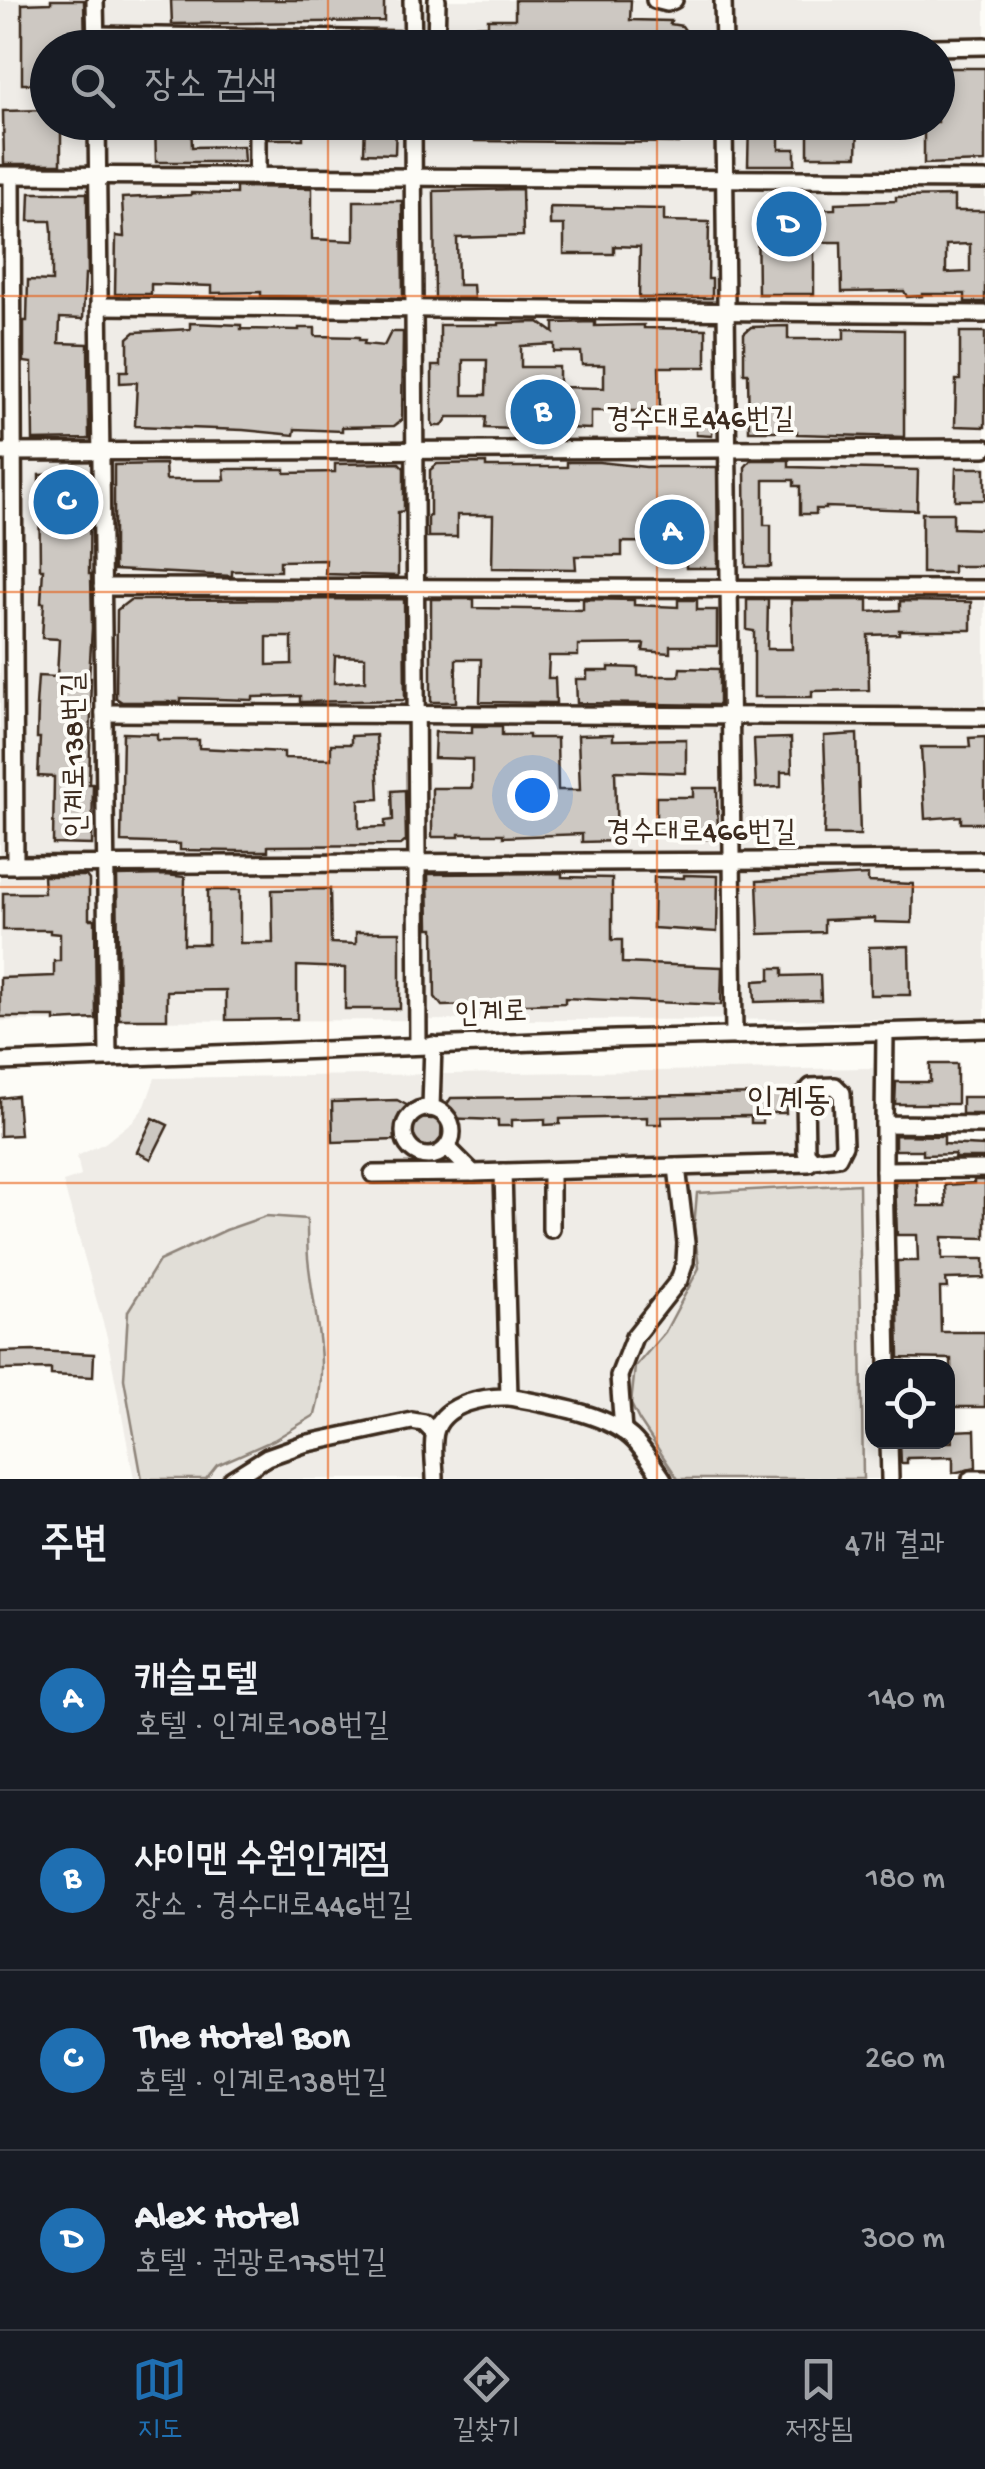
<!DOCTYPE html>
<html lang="ko">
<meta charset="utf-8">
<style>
:root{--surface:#171b24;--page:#20242c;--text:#f1f3f6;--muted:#9ea1a6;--line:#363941;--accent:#1f6fb2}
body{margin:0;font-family:"Gochi Hand","Poor Story",sans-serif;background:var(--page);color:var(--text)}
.controls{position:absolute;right:30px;bottom:30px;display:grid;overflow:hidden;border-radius:20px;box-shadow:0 5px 15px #0003}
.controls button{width:90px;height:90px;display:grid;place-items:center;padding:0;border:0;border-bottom:2px solid var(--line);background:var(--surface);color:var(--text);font:50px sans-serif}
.you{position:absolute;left:532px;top:795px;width:35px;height:35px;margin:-25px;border:8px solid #fff;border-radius:50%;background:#1a73e8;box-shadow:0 0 0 15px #1a73e833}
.badge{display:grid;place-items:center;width:65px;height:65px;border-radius:50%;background:var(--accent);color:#fff;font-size:32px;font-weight:700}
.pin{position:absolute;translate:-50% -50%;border:5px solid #fff;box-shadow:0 2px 10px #0006}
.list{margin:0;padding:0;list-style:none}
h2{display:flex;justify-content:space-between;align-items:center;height:130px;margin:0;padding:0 40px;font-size:42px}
h2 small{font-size:32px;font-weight:400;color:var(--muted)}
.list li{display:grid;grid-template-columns:65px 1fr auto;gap:30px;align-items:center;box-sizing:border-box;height:180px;padding:0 40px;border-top:2px solid var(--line)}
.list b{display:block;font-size:38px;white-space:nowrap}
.list p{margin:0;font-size:32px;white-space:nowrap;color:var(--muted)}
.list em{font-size:32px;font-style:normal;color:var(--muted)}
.icon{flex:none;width:55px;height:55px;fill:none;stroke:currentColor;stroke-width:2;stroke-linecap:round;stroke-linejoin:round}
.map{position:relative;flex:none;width:985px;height:1479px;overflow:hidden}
.search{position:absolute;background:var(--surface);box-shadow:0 5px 15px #0003;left:30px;right:30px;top:30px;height:110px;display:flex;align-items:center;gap:25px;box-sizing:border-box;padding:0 35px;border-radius:55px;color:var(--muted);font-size:38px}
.sheet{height:850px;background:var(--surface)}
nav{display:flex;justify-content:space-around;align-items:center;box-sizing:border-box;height:140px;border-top:2px solid var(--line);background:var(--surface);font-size:28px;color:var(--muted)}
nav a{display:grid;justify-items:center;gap:5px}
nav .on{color:var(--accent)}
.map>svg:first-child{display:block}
.built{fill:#efece7;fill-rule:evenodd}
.green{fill:#e1ded7;stroke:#8e847a;stroke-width:2.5}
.building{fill:#cdc8c2;stroke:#3b2a1e;stroke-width:2.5;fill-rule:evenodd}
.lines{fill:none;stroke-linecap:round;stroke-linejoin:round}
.minor-casing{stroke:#3b2a1e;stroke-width:22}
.minor{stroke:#fdfcf7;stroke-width:15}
.grid{fill:none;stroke:#e8590c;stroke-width:2.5;stroke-opacity:0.55}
.labels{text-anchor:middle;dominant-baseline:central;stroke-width:8;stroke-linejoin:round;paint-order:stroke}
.street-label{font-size:30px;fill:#3b2a1e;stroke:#fdfcf7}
.quarter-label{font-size:35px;fill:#3b2a1e;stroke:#fdfcf7}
</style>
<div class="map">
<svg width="985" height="1479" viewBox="0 0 985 1479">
<rect width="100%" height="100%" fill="#fdfcf7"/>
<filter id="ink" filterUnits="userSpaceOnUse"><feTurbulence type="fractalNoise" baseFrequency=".01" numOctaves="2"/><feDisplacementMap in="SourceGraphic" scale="20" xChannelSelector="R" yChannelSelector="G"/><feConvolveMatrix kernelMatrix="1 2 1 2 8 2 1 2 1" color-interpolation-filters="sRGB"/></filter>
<g filter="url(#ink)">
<g class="built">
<path d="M0 0H985V1019L0 1021ZM48 48H938V122H48Z"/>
<polygon points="873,1068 876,1366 872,1366 872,1442 877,1442 878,1479 134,1479 107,1337 63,1182 81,1176 77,1156 105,1143 134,1120 145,1106 155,1078"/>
</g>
<g class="green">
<polygon points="859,1184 863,1479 678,1479 639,1420 631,1404 635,1367 665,1332 699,1268 694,1227 697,1193"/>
<path d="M266 1216 307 1219C307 1232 307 1245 308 1258 313 1311 330 1362 315 1415L274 1440 217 1465 206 1479H142L124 1379 128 1311 159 1261 226 1230Z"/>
</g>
<g class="building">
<polygon points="51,0 84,0 85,48 48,48 48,84 22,84 22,4 51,3"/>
<polygon points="171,0 384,0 384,21 172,24"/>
<polygon points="515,0 631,0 630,20 671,21 670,24 682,26 687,33 684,48 473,48 473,30 476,26 488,25 488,19 515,19"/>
<polygon points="938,68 985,68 985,162 924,164 924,122 938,122"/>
<polygon points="48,110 48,122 61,122 61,164 4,164 3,111"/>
<polygon points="155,122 191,122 192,147 243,146 244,162 156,162"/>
<polygon points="268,122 350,122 350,132 303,134 303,139 268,139"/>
<polygon points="365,122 396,122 395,154 364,153"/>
<polygon points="475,122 688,122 688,138 678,138 678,143 475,141"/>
<polygon points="749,122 779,122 779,149 795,149 795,165 748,165"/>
<polygon points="808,122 858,122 857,156 808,156"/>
<polygon points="236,187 312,188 312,239 354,241 354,201 402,201 403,298 261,296 261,292 212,293 212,286 151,284 151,294 115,294 116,236 124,237 122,198 191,195 191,193 236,194"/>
<polygon points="522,189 523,236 457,238 458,285 473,285 474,298 435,298 434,191"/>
<polygon points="30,193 87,193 88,274 85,274 83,319 60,318 59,343 88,344 89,439 33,440 32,363 24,362 24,321 27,321 28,280 52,281 52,231 51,221 29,221"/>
<path d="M954 196V211H985V302H965V294H922V296L907 297 904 291 842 292 841 242H814V294H758L757 210 835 209V203L896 201V197ZM970 244V272L946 273V245Z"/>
<polygon points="550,207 664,209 664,221 709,222 708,279 712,279 712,298 639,298 640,247 614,246 614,254 564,254 564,225 550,225"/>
<path d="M539 322 554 333V323L595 322V326L644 325V328L706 329V367H659L660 411H591V429L564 428V423L518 424 517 429 485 428 486 417H448L442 426H434L432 422V366H440V325H499V323ZM554 344V352H581L582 365H604V388L559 387V367H521V346ZM463 360H487L486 395H463Z"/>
<polygon points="190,323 241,325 241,329 299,330 299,328 315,328 315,336 359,337 359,340 365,340 364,344 384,346 391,332 403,332 402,420 394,426 342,427 342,431 295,429 294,435 243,430 135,426 137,382 120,383 120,371 128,371 128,338 135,332 190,329"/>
<polygon points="788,326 788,339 844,339 844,329 904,330 904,437 797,434 797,431 749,431 748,373 744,373 744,333 751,327"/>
<polygon points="960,332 985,332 985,427 955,426 956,380 960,380"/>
<polygon points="696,416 713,417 712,436 696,435"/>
<polygon points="751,460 789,460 789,467 918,470 917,510 826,507 826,509 816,509 816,514 800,514 800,486 794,486 794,480 764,480 764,525 771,525 771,567 746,567 745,467"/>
<polygon points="567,462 599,462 646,467 717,467 718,568 686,568 685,543 622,542 622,556 575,556 576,569 492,568 493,515 457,515 457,537 428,537 428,516 430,516 430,470 437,464 486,463 486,467 567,467"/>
<polygon points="399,463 404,468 404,511 398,512 398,576 325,574 326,560 280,561 280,571 232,571 232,576 114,570 114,465 165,464 166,480 225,480 224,469 285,469 285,473 335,472 335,464"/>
<polygon points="956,468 985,468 985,500 955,500"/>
<polygon points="90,473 89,574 91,574 92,628 89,678 91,678 90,713 91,713 89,784 93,784 92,845 53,844 54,777 38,776 40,738 37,738 38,706 36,706 38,676 57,677 59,639 42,638 44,603 41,603 43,569 40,569 39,475"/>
<polygon points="922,513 953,513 953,528 985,529 985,566 953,566 953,573 922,573"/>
<path d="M404 599 405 700 300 702V696L253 697V700L181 698V702H122L116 698 117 610 130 600ZM267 637H292V664L267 665ZM335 656 365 657V681L334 683Z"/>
<polygon points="431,599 474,599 474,608 583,610 583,599 634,600 634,605 678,607 678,600 697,600 697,610 717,610 717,646 670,646 670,653 643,651 644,644 578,645 578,656 549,656 548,678 555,678 556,703 480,702 481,659 456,659 456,702 431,702"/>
<polygon points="747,600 768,600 767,649 792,649 791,600 868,600 868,612 900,610 900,601 971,602 971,630 899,630 899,634 868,635 869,690 812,691 812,697 754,697 754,631 747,630"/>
<polygon points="609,667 638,668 638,676 679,676 680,668 719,669 719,705 577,703 576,679 587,679 587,671 609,671"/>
<polygon points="472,726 502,726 502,735 529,735 529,738 557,738 558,790 580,790 578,735 613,734 613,740 686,739 686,773 615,771 617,841 582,842 582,834 503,837 503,834 459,834 459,837 432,837 432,788 472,788 472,759 434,758 435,732 472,733"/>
<polygon points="123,733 157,734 157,740 199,740 199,748 284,752 284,758 331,759 331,744 351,744 351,736 376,735 379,799 359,800 359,828 385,827 385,821 393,820 392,791 405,790 406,841 401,845 268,846 268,851 238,851 180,850 180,844 121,842"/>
<polygon points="857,734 860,835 824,835 826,790 824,736"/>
<polygon points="985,737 985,823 961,823 961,816 925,819 921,747 970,747 969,738"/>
<polygon points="791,738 792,772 781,772 781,787 756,788 754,739"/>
<polygon points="693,788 717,788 718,839 693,839 693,830 656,830 656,797 693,797"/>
<polygon points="562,873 562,877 612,878 612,940 622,940 622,963 722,967 721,1005 565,998 565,1003 442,1006 435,997 434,928 429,928 428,874"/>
<polygon points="166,875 185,877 184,944 208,944 208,890 240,890 240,943 273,943 272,890 330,889 331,943 356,944 356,932 400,932 400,1009 345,1009 345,968 297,966 297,1019 226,1020 226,990 167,991 167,1019 119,1019 117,876"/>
<polygon points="684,875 718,876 717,932 653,928 654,877 684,878"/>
<polygon points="868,875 868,882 913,884 912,923 875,922 875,918 824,920 824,932 759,934 757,881"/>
<polygon points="43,876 86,876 89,880 89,919 95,919 96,1019 55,1021 55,1017 0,1017 0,978 54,976 54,961 60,961 60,934 50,933 50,930 3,930 3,893 44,893"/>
<polygon points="909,946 910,995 870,995 869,947"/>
<polygon points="770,968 783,968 783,976 820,975 821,1000 755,1002 754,981 770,980"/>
<polygon points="930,1064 957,1064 957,1104 895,1104 896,1082 930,1082"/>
<polygon points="785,1094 786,1113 762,1113 762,1123 751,1123 751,1116 661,1117 662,1124 647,1124 647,1117 560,1119 560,1124 545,1125 545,1119 512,1120 512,1126 498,1126 498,1120 442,1118 441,1138 436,1144 428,1147 417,1144 396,1126 397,1140 333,1142 332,1102 397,1100 416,1110 418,1118 432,1119 440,1115 451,1098"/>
<polygon points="17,1096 20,1135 0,1136 0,1098"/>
<rect x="962" y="1097" width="23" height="17"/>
<polygon points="153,1118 168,1125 151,1159 137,1152"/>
<polygon points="895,1135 944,1136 944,1144 985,1146 985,1158 954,1158 955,1154 923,1155 923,1150 895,1150"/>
<polygon points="974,1180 985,1180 985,1238 942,1237 942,1259 984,1259 984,1278 946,1279 947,1288 940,1288 941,1332 985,1332 985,1407 952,1407 951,1359 899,1358 897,1261 918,1261 917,1235 897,1235 895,1181 917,1181 918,1206 946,1206 945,1185 974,1183"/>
<polygon points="35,1351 94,1354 93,1377 51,1375 51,1369 0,1370 0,1352"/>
<polygon points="975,1430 976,1468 953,1473 953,1457 907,1458 907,1463 901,1463 900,1442 952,1442 952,1431"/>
</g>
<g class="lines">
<g class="minor-casing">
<g id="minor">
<polyline points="95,0 96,48"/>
<polyline points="412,0 413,48"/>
<polyline points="655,0 667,3 674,0"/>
<polyline points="723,0 724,48"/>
<polyline points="96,35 413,40"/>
<polyline points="436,48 437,0"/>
<polyline points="886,48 985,46"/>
<polyline points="97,122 108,1058"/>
<polyline points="413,122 418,1045"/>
<polyline points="724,122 734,1036"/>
<polyline points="0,175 985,180"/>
<polyline points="12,176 15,865"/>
<polyline points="257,177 257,122"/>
<polyline points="99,306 985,314"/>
<polyline points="0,452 985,448"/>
<polyline points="102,587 985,589"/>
<polyline points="104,713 985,717"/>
<polyline points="0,865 985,860"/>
<polyline points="885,1032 884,1124 985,1125"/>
<polyline points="0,1062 615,1039 985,1029"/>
<circle cx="428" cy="1132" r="24"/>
<polyline points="431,1108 433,1045"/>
<polyline points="884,1124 884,1170 985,1169"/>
<polyline points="447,1147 473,1173 809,1163 813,1160 838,1157 844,1145 842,1093 835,1086 811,1087 805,1094 806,1152 813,1160"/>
<polyline points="884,1170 888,1366"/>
<polyline points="551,1171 551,1229"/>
<polyline points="373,1174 473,1173"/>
<path d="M509 1397C545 1404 609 1413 635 1441 645 1452 654 1466 663 1479"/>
<polyline points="623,1431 619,1376 634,1337 679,1280 685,1262 686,1243 677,1167"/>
<polyline points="889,1442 890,1479"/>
<polyline points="232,1479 267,1457 304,1444 412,1421 424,1423 434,1433"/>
<path d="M435 1479C435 1464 431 1443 436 1429 446 1403 485 1396 509 1397L503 1172"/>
<polyline points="971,1479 985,1479"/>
</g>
</g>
<use href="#minor" class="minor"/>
</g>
</g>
<path class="grid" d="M328 0V48M657 0V48M328 122V1479M657 122V1479M0 296H985M0 592H985M0 887H985M0 1183H985"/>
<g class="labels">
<g class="street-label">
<text x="700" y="421">경수대로446번길</text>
<text transform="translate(77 755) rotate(-91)">인계로138번길</text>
<text x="701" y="834">경수대로466번길</text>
<text transform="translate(491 1015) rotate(-2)">인계로</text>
</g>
<g class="quarter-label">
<text x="789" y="1103">인계동</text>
</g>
</g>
</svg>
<div class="controls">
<button><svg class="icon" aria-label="locate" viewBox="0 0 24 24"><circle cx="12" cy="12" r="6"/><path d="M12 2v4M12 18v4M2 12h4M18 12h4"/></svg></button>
</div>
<div class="you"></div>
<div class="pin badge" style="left:672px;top:532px">A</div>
<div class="pin badge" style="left:543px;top:412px">B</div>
<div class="pin badge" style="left:66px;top:502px">C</div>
<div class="pin badge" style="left:789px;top:224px">D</div>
<div class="search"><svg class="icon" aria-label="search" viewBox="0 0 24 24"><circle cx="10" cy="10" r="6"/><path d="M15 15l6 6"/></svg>장소 검색</div>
</div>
<section class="sheet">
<h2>주변<small>4개 결과</small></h2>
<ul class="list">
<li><span class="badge">A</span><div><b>캐슬모텔</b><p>호텔 · 인계로108번길</p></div><em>140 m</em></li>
<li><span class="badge">B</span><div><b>샤이맨 수원인계점</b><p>장소 · 경수대로446번길</p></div><em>180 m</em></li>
<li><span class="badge">C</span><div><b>The Hotel Bon</b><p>호텔 · 인계로138번길</p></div><em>260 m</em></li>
<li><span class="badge">D</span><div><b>Alex Hotel</b><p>호텔 · 권광로175번길</p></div><em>300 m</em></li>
</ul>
</section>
<nav>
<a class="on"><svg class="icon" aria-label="map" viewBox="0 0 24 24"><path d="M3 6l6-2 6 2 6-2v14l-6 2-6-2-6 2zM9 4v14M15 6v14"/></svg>지도</a>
<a><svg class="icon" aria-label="directions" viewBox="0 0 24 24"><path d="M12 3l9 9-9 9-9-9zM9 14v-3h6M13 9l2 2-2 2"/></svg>길찾기</a>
<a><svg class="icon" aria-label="saved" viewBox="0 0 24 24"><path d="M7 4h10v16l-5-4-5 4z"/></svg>저장됨</a>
</nav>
